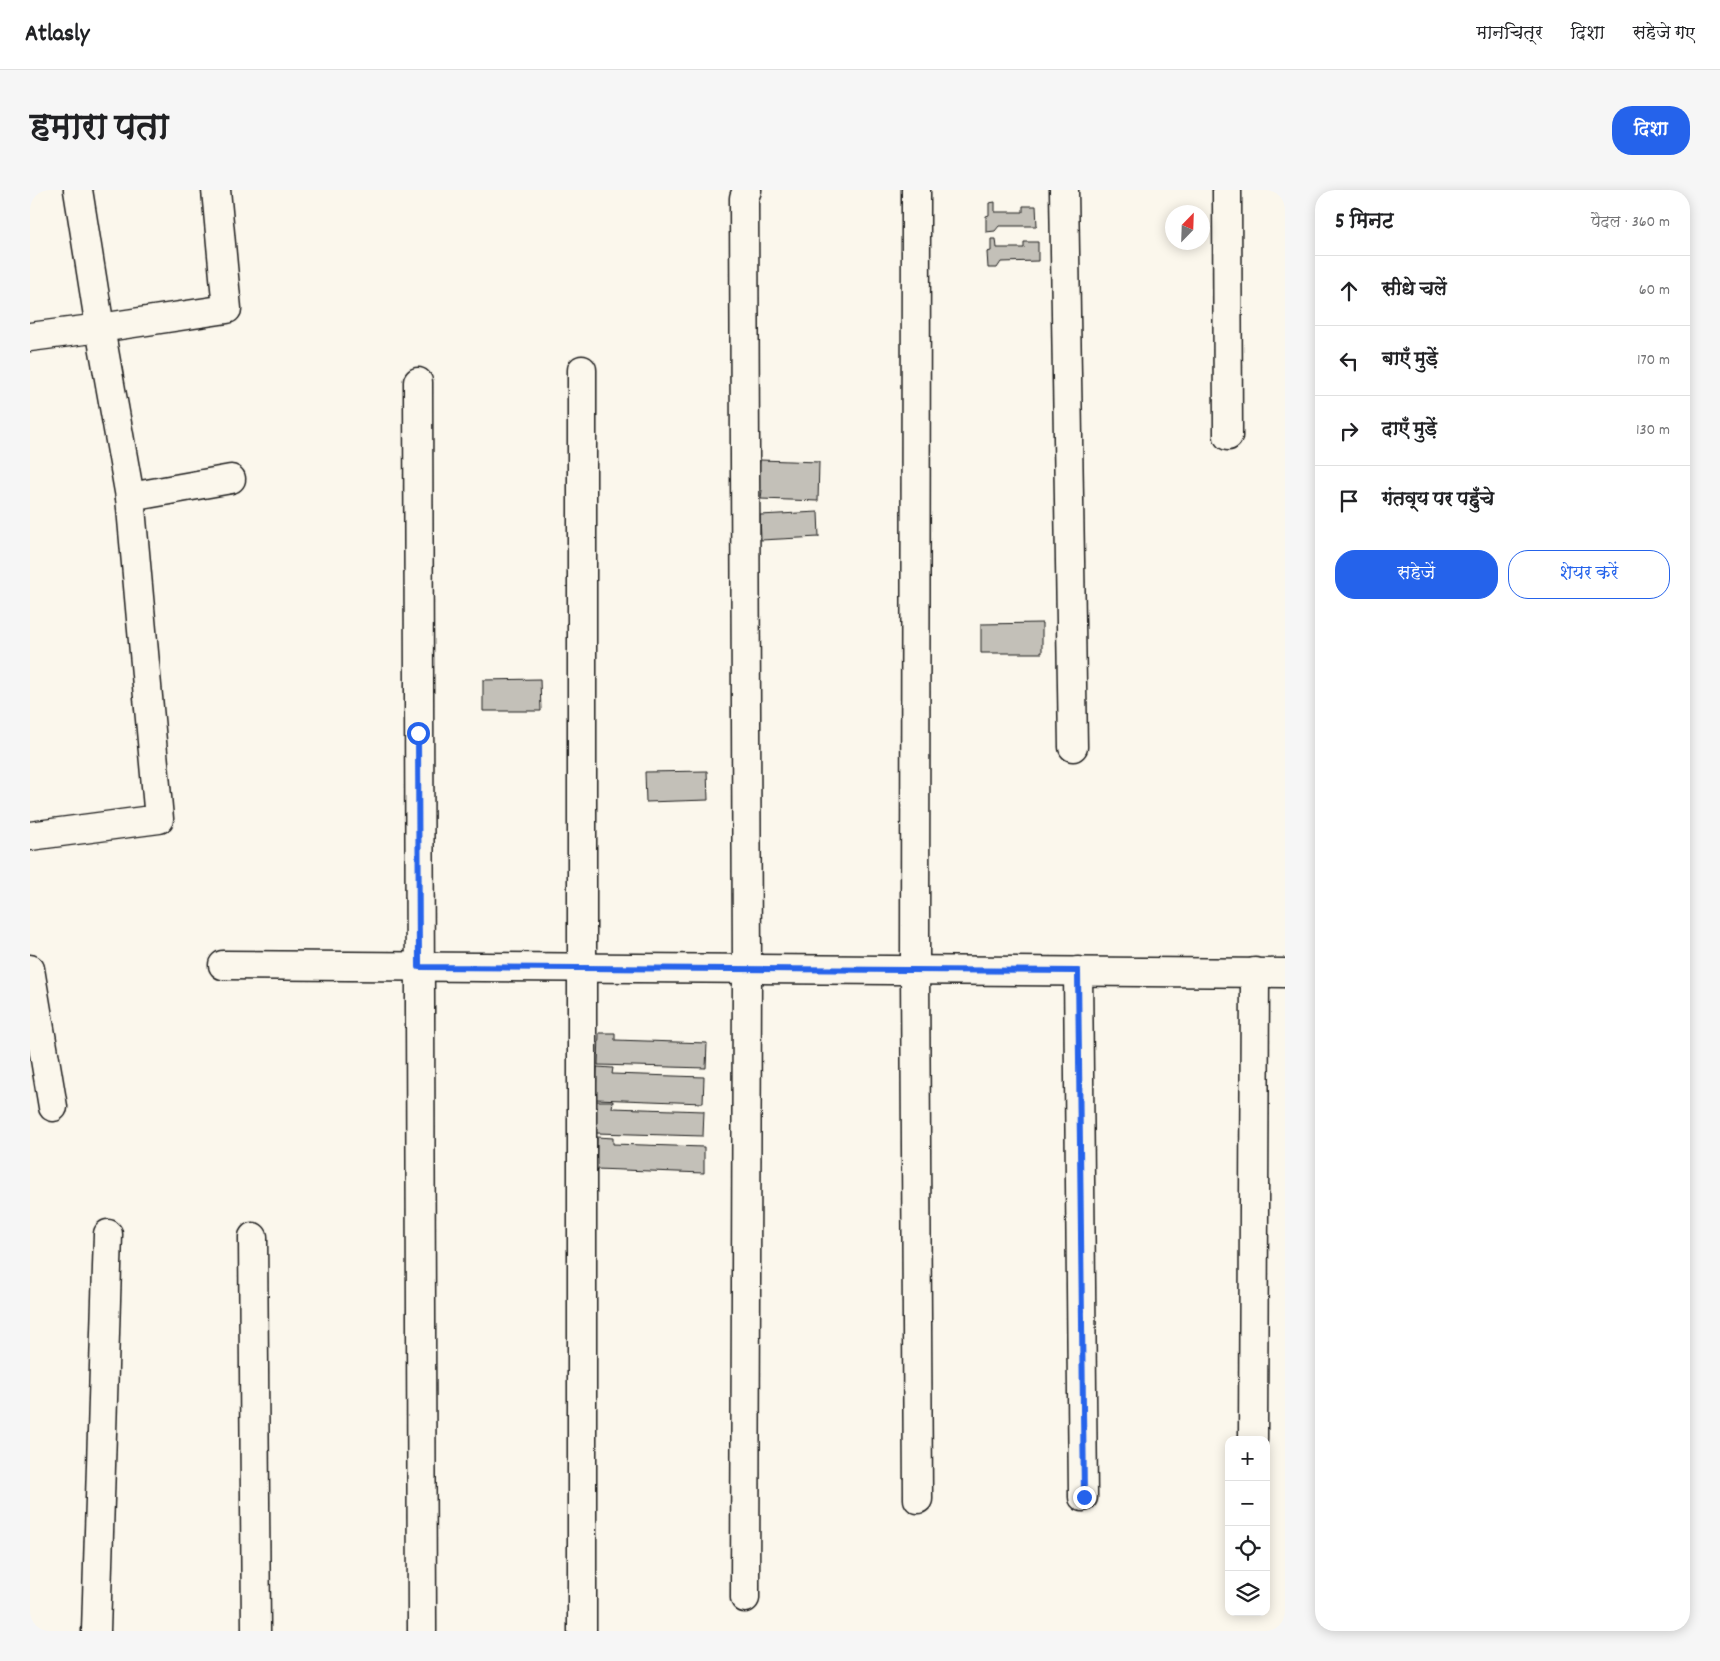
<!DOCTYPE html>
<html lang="hi">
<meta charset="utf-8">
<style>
:root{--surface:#fff;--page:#f6f6f6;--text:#202124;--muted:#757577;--line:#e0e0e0;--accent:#2563eb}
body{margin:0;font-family:Dekko,"Playpen Sans Deva",sans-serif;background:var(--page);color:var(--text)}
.controls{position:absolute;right:15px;bottom:15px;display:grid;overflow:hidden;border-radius:10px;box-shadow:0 2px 12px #0003}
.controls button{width:45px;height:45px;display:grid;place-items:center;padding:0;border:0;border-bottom:1px solid var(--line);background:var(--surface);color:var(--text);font:25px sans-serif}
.compass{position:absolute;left:1135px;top:15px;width:45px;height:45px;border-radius:50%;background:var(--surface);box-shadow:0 2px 12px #0003;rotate:23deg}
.stop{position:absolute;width:15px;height:15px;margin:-11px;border:4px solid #2563eb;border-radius:50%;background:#fff}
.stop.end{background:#2563eb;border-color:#fff;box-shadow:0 1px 5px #0008}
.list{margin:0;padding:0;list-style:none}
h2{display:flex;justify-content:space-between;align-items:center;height:65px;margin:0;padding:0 20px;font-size:21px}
h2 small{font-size:16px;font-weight:400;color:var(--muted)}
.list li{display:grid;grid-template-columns:32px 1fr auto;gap:15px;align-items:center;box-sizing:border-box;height:70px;padding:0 20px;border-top:1px solid var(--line)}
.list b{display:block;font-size:19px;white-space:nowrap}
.list em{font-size:16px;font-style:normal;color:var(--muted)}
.actions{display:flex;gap:10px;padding:15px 20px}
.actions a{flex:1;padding:11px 0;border:1px solid var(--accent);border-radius:20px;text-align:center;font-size:18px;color:var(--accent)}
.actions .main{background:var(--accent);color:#fff}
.icon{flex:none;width:28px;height:28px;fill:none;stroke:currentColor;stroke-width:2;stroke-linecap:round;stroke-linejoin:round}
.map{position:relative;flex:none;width:1255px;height:1441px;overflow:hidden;border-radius:20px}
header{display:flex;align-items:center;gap:30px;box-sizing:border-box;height:70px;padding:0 25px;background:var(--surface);border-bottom:1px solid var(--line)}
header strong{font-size:24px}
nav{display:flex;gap:28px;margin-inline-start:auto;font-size:18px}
.intro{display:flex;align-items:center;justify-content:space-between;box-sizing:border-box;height:120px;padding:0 30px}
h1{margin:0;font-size:35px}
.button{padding:12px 22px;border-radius:20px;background:var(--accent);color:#fff;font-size:18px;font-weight:700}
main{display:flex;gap:30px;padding:0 30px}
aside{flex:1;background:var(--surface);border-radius:20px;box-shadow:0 2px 12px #0003}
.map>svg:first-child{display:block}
.building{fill:#c3c0b8;stroke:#1c1c1c}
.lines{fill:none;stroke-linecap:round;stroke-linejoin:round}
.street-casing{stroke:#1c1c1c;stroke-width:31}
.street{stroke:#fbf7ec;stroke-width:28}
.route{stroke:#2563eb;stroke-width:6}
</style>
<header>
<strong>Atlasly</strong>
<nav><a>मानचित्र</a><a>दिशा</a><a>सहेजे गए</a></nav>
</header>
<div class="intro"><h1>हमारा पता</h1><a class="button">दिशा</a></div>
<main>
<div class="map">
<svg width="1255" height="1441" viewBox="0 0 1255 1441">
<rect width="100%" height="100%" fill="#fbf7ec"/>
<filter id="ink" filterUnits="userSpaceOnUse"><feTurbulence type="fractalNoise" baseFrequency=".02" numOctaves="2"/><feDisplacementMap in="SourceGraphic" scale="10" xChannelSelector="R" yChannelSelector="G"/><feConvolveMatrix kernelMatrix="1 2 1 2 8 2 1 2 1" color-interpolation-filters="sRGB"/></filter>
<g filter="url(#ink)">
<g class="building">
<polygon points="965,12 965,22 993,22 993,16 1006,16 1007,36 969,36 965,41 956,42 956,26 959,25 959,13"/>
<polygon points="961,49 966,49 967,58 994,58 994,52 1008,52 1008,71 971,72 967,78 958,78 957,62 961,61"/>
<polygon points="730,270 789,272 788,311 731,309 732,300 723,300 723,279 729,279"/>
<polygon points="788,322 789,347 731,350 730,325"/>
<polygon points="1012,433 1012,463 951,463 951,434"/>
<polygon points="510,489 511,521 453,521 453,490"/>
<polygon points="677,581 678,610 616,612 615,582"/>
<polygon points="569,843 585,843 585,850 677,853 676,878 568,875"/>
<polygon points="567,877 583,878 582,884 674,887 673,913 566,909"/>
<polygon points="566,911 583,911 582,918 674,921 673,946 566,943"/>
<polygon points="567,947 583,948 583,954 674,957 674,983 566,979"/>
</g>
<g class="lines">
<g class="street-casing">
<g id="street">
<polyline points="886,0 885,780 888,1309"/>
<polyline points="1034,0 1043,557"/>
<polyline points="1197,0 1198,246"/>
<polyline points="0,147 70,138 197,119 186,0"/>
<polyline points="552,180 552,1441"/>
<polyline points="388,192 392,1441"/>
<polyline points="100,307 201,289"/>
<polyline points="0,646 129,629 100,307 70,138 48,0"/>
<polyline points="193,775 1255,783"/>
<polyline points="0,779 23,917"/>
<polyline points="1048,781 1053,1307"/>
<polyline points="223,1047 226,1441"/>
<polyline points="1223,1250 1225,782"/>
<polyline points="715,1408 717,779 714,8 717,0"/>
<polyline points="66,1441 78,1044"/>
</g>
</g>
<use href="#street" class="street"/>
</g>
</g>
<g class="lines" filter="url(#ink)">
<polyline class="route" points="388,543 389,777 1048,781 1054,1307"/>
</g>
</svg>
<div class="controls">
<button>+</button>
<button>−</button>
<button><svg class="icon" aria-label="locate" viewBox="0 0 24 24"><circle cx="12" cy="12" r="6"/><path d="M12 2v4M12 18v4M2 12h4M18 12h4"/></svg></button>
<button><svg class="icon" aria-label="layers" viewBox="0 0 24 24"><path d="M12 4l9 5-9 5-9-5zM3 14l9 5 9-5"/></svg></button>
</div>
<svg class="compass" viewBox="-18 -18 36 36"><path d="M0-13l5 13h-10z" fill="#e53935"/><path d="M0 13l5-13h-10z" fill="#757577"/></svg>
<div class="stop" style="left:388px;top:543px"></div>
<div class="stop end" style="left:1054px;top:1307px"></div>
</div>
<aside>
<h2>5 मिनट<small>पैदल · 360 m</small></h2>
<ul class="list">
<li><svg class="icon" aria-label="ahead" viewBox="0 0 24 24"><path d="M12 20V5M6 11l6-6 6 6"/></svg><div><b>सीधे चलें</b></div><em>60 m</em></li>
<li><svg class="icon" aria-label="left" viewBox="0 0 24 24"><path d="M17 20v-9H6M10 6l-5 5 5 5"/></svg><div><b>बाएँ मुड़ें</b></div><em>170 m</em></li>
<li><svg class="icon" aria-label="right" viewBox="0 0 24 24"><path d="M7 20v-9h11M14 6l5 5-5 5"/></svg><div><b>दाएँ मुड़ें</b></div><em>130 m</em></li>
<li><svg class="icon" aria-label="arrive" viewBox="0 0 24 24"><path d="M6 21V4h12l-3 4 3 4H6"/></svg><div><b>गंतव्य पर पहुँचे</b></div></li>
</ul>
<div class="actions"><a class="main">सहेजें</a><a>शेयर करें</a></div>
</aside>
</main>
